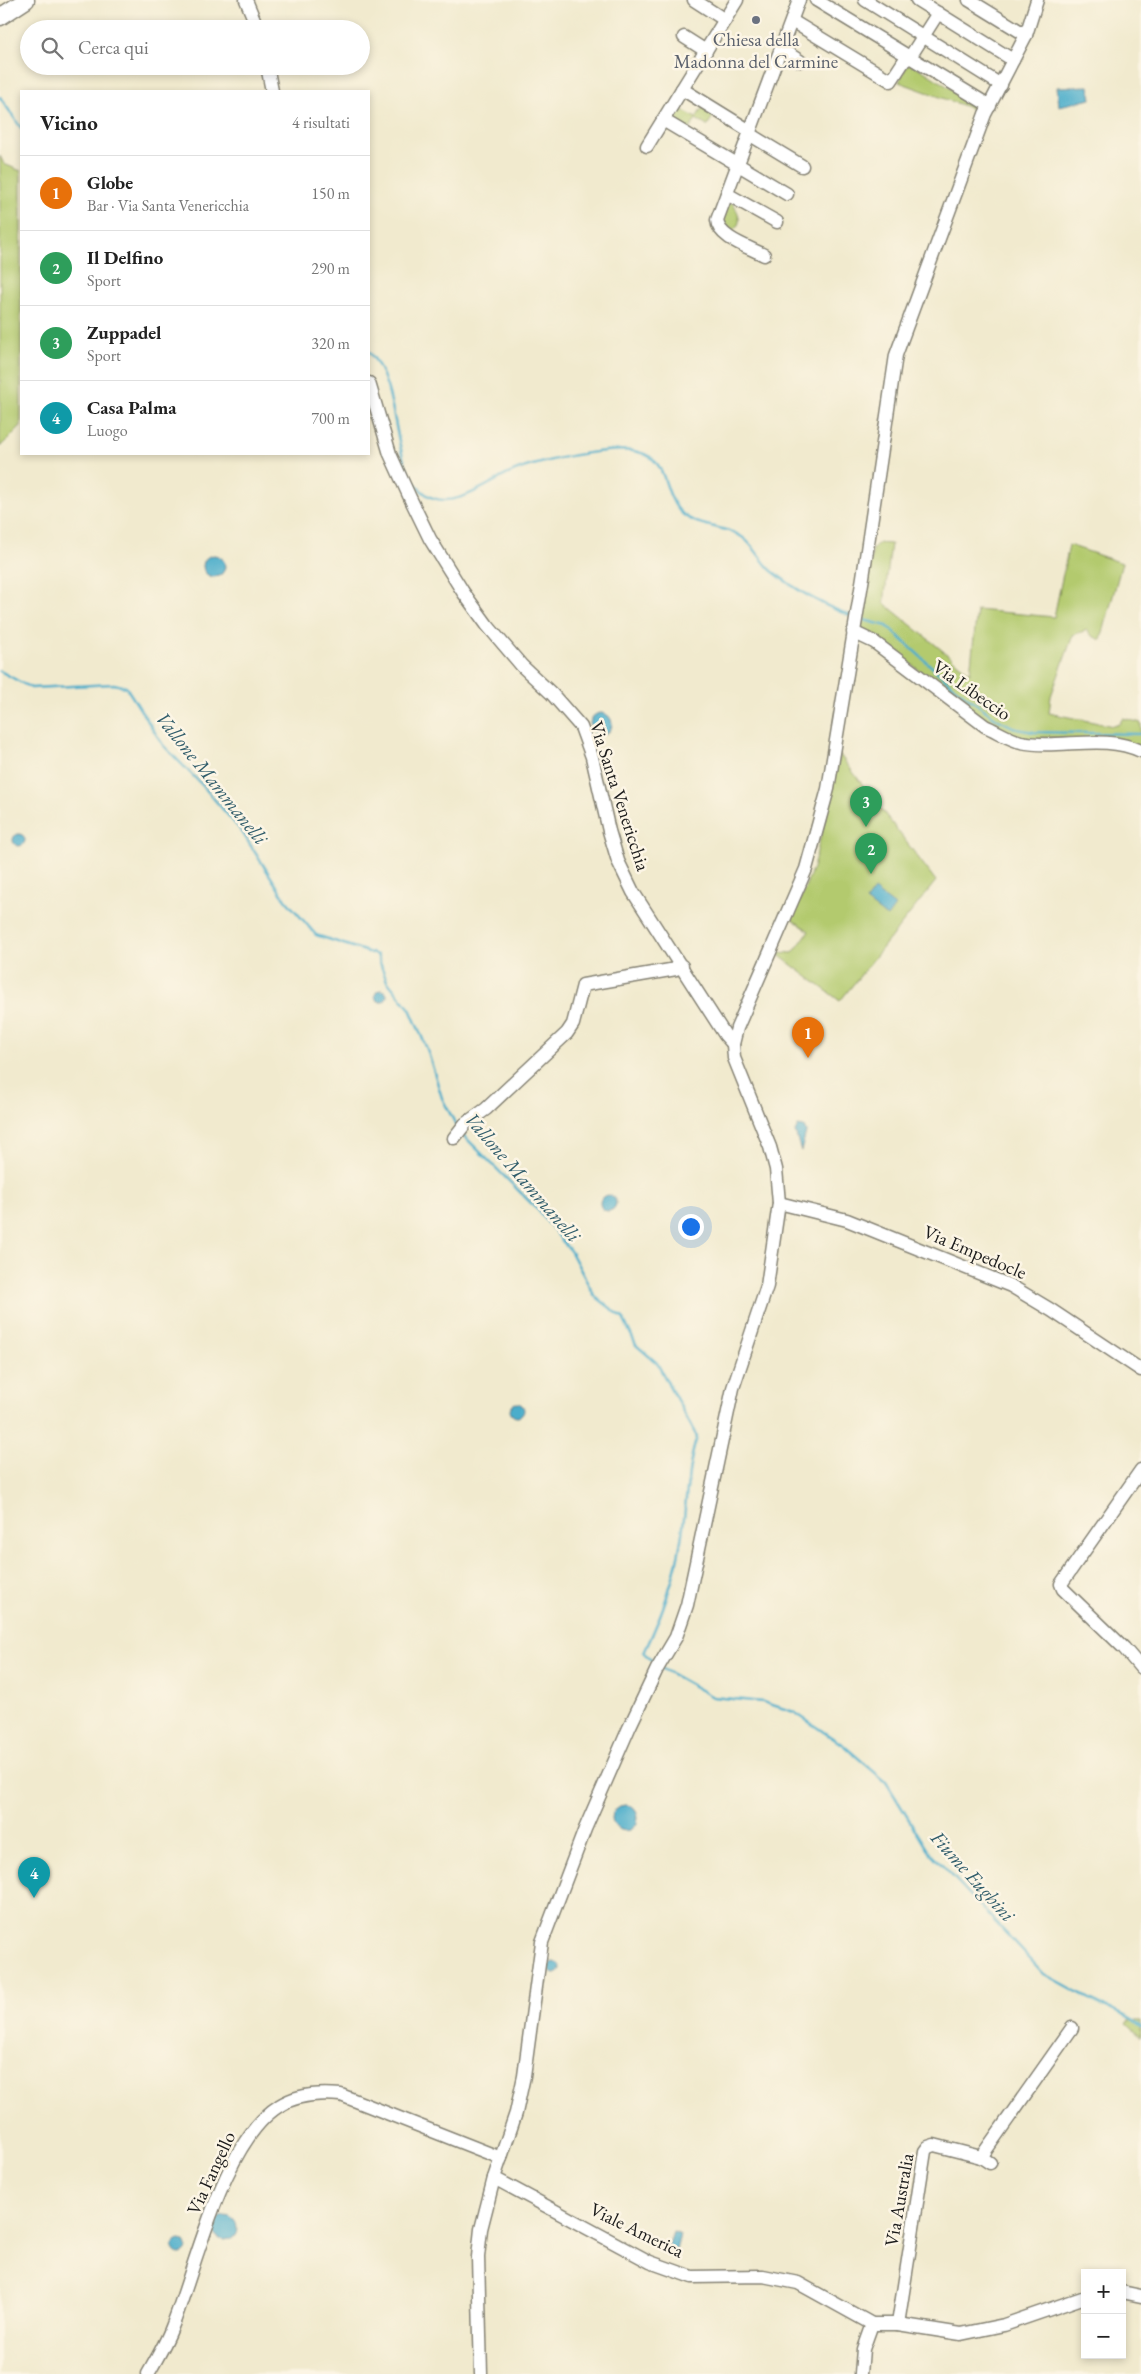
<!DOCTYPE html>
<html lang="it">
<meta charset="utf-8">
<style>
:root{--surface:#fff;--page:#f6f6f6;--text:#222;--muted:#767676;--line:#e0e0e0;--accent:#ea580c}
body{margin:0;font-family:"EB Garamond",serif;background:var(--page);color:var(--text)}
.controls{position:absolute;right:15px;bottom:15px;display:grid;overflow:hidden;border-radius:0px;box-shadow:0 2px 8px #0003}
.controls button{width:45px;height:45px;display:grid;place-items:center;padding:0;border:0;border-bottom:1px solid var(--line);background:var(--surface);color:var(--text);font:25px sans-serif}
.you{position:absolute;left:690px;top:1226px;width:18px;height:18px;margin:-12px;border:4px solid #fff;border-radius:50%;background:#1a73e8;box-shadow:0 0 0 8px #1a73e833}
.badge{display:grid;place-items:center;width:32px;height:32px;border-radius:50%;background:var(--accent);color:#fff;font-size:16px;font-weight:700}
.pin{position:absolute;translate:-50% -41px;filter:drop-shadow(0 1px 2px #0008)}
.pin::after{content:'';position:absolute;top:26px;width:18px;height:15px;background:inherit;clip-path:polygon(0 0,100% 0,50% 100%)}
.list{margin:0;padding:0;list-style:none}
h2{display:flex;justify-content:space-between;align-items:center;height:65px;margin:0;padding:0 20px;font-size:21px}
h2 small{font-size:16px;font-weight:400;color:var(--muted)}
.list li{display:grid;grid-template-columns:32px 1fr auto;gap:15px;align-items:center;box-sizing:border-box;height:75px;padding:0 20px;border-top:1px solid var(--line)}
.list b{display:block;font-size:19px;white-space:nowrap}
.list p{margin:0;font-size:16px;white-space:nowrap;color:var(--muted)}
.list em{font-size:16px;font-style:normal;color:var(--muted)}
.icon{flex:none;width:28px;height:28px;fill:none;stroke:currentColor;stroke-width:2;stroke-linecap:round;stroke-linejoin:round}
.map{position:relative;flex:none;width:1141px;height:2374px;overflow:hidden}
.search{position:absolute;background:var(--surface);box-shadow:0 2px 8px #0003;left:20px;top:20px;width:350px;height:55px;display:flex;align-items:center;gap:12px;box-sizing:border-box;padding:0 18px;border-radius:28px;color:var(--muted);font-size:19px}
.panel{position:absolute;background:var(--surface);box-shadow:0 2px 8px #0003;left:20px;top:90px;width:350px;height:365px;border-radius:0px}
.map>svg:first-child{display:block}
.green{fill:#b3ca6e;stroke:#687345}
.water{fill:#4badcb;stroke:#346474}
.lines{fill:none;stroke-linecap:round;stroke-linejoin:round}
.stream{stroke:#4badcb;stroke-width:2.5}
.minor-casing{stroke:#868375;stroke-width:15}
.major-casing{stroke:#868375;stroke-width:19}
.minor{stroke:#fff;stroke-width:12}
.major{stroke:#fff;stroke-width:16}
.worship-dot{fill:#6b7280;stroke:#fcf5e5;stroke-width:2}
.labels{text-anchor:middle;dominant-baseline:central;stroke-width:5;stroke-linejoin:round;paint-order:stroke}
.worship-label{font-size:19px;fill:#5b616d;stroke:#fcf5e5}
.street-label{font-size:19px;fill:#1c1c1c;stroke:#fcf5e5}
.water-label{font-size:20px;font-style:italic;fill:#315d6b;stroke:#fcf5e5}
</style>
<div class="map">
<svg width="1141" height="2374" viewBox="0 0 1141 2374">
<rect width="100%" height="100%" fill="#fcf5e5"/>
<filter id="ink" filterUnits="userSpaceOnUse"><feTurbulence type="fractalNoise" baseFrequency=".02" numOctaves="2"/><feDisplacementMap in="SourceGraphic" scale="10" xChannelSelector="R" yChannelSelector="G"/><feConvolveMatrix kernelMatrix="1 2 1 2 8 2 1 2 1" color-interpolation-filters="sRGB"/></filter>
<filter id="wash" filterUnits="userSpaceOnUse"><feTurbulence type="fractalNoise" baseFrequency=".0096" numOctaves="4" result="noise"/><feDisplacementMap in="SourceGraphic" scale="20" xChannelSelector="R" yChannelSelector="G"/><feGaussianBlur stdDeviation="1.12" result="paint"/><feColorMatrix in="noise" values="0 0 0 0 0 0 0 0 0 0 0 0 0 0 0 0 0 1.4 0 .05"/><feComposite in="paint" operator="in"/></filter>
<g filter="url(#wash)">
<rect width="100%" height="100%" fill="#f1eace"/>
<g class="green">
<polygon points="911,63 978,106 978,111 899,82 907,65"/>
<polygon points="677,107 696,118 703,107 714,115 707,126 696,119 689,130 671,117"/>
<polygon points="0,156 4,164 21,171 21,426 0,447"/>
<path d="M731 201C737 210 745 222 733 230L723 225 722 212Z"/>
<polygon points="879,543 891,544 884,603 970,673 977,610 1054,617 1069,545 1122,563 1101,640 1092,636 1087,630 1073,635 1051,696 1049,713 1113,726 1119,724 1123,718 1141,723 1141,747 1021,738 985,721 872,634 859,628 873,548"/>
<polygon points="840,755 936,881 840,1001 777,954 777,952 793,953 809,931 792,919 813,868"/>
<polygon points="1129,2021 1141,2021 1141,2037 1127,2024"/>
</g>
<g class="water">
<polygon points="1089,86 1091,99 1059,106 1057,87"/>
<circle cx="214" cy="566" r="11"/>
<circle cx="601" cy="724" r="11"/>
<circle cx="19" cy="840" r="6"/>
<polygon points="874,890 895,906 887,917 866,901"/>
<circle cx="381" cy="996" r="6"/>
<polygon points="798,1126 804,1127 806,1132 801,1151 795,1132"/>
<circle cx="608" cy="1203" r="8"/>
<circle cx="517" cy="1410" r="7"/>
<circle cx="625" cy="1818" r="13"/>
<circle cx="554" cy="1968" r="6"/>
<circle cx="225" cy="2228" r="12"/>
<polygon points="673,2232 680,2235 676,2250 668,2247"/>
<circle cx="180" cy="2247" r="7"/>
</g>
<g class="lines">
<g class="stream">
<polyline points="0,97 21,128"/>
<path d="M369 352C404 392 388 469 427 495 452 511 487 484 508 474 517 470 527 466 537 464 560 457 615 446 638 452 668 459 662 488 677 508 692 529 723 524 742 537 754 545 761 561 772 571 796 590 822 605 851 616"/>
<polyline points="860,619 887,626 955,688 997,719 1017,729 1034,732 1141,734"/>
<polyline points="0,671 31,688 114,684 126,687 163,745 203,786 242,832 285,899 316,935 377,955 387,981 410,1009 427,1049 442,1098 457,1127"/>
<path d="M463 1135 537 1209 571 1252 594 1295 623 1318 636 1345 657 1363 697 1437C686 1470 687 1505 681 1540 675 1580 661 1617 644 1653L655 1663"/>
<polyline points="661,1668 713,1697 763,1702 794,1712 843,1745 886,1782 927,1849 1044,1974 1090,1999 1131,2019 1141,2027"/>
</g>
</g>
</g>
<g filter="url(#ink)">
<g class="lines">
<g class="minor-casing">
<g id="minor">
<polyline points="246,0 258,29"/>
<polyline points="694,0 725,20"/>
<polyline points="816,0 990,106"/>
<polyline points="865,0 1001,85"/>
<polyline points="917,0 1013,60"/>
<polyline points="969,0 1026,35"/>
<polyline points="792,21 891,81 904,61 910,57 938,13"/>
<polyline points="684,37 706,51"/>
<polyline points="781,49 800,61"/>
<polyline points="267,66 272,91"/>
<polyline points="682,89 750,131"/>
<polyline points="663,120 787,194"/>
<polyline points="749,134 802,166"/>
<polyline points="647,146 737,0"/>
<polyline points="727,194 777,222"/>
<path d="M764 255C749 247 718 238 717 220L799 0"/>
<polyline points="369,383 390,454 411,500 430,539 463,592 487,625 522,666 552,694 581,727 592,757 609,831 618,861 633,892 725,1035 733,1044"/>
<path d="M853 632 874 642 985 726C997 731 1008 739 1021 742 1060 750 1103 733 1141 751"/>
<polyline points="454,1138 465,1124 486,1109 567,1033 573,1024 583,985 676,969 682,966"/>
<polyline points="779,1203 847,1220 1011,1286 1051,1310 1141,1370"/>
<polyline points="1141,1470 1061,1584 1063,1589 1124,1648 1141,1668"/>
<polyline points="981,2157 1072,2028"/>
<polyline points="494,2178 650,2262 692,2277 763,2276 798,2283 872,2324 898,2324 961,2334 1004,2325 1085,2297"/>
<polyline points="1122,2292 1141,2296"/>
<polyline points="898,2324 925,2151 928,2147 934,2145 981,2157 990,2163"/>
<path d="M148 2374C157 2358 166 2343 172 2327 196 2267 223 2141 279 2106 297 2094 321 2093 341 2095L501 2158"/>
<polyline points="481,2374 478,2257 481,2229 494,2178 516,2113 524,2076 542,1942 585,1829 629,1728 657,1669 676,1637 687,1605 733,1388 767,1286 779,1203 776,1169 770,1147 734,1058 733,1044 737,1028 806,869 828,789 863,577 896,355 985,114 1026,35 1037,0"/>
<polyline points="861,2374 863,2349 872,2324"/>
</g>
</g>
<g class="major-casing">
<polyline id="major" points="0,17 26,0"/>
</g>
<use href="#minor" class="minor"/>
<use href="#major" class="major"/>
</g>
</g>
<circle class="worship-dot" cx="756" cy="20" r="5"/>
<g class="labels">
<g class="worship-label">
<text x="756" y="39">Chiesa della<tspan x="756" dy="22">Madonna del Carmine</tspan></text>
</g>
<g class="street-label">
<text transform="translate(972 690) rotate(35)">Via Libeccio</text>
<text transform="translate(620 796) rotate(72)">Via Santa Venericchia</text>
<text transform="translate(975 1252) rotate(23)">Via Empedocle</text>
<text transform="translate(211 2173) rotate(-65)">Via Fangello</text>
<text transform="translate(899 2200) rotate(-80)">Via Australia</text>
<text transform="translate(637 2230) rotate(26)">Viale America</text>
</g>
<g class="water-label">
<text transform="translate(212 778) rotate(51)">Vallone Mammanelli</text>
<text transform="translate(523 1177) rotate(49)">Vallone Mammanelli</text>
<text transform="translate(973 1876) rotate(48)">Fiume Eughini</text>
</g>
</g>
</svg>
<div class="controls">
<button>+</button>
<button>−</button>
</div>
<div class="you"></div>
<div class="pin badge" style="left:808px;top:1058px;background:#e8710a">1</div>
<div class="pin badge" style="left:871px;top:874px;background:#2e9e5b">2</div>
<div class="pin badge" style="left:866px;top:827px;background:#2e9e5b">3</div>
<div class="pin badge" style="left:34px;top:1898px;background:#0f9aa8">4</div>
<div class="search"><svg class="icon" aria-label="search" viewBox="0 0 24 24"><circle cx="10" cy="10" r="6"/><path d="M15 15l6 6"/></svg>Cerca qui</div>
<section class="panel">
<h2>Vicino<small>4 risultati</small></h2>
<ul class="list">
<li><span class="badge" style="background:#e8710a">1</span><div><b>Globe</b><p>Bar · Via Santa Venericchia</p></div><em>150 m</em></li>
<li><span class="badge" style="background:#2e9e5b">2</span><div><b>Il Delfino</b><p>Sport</p></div><em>290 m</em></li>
<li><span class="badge" style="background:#2e9e5b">3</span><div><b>Zuppadel</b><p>Sport</p></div><em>320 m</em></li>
<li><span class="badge" style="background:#0f9aa8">4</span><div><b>Casa Palma</b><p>Luogo</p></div><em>700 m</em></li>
</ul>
</section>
</div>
